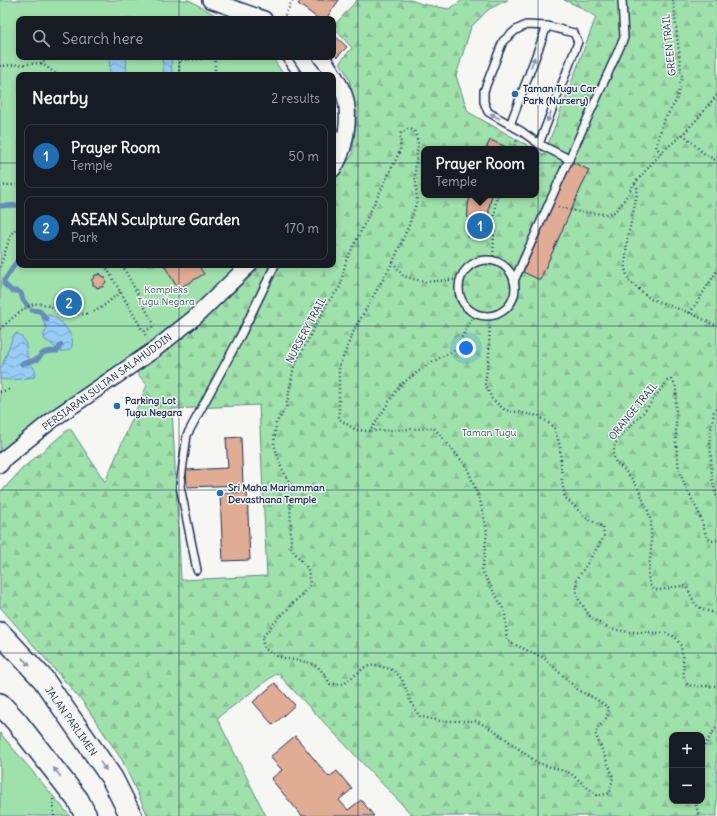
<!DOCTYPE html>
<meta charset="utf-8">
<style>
:root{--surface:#171b24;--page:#20242c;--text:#f1f3f6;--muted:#9ea1a6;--line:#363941;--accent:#1f6fb2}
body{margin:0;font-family:Delius,sans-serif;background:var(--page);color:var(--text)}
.controls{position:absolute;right:12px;bottom:12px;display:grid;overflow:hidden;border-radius:8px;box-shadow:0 2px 6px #0003}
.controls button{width:36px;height:36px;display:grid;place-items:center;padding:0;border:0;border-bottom:1px solid var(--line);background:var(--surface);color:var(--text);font:20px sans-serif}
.you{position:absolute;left:466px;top:348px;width:14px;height:14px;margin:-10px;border:3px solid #fff;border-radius:50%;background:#1a73e8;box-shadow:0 0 0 6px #1a73e833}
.badge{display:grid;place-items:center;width:26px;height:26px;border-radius:50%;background:var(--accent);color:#fff;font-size:13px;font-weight:700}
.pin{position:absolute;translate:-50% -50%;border:2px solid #fff;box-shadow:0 1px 4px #0006}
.popup{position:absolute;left:421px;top:146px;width:118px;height:52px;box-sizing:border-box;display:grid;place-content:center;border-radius:8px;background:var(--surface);filter:drop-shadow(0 1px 3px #0005);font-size:13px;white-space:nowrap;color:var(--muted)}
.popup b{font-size:15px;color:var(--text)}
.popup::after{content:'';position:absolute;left:50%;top:100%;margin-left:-8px;border:8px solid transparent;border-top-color:var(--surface)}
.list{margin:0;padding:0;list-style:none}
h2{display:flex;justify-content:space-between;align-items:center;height:52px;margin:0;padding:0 16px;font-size:17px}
h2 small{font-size:13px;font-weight:400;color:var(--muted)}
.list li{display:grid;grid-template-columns:26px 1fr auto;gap:12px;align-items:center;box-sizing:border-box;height:64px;margin:0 8px 8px;padding:0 8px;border:1px solid var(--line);border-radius:8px}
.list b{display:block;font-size:15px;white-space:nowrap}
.list p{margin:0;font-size:13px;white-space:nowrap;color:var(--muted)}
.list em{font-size:13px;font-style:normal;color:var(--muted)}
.icon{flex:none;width:22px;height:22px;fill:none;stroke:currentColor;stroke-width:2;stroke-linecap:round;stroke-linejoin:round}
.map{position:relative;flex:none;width:717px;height:816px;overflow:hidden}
.search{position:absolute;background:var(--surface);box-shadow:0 2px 6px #0003;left:16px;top:16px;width:320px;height:44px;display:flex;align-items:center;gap:10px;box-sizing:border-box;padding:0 14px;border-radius:8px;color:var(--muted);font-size:15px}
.panel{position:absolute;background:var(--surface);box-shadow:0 2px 6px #0003;left:16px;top:72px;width:320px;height:196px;border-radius:8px}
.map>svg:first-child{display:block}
.forest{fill:url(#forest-firs);stroke:#5d8884;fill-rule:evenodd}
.green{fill:#9fe1ab;stroke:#5d8884}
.water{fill:url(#water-waves);stroke:#658db9}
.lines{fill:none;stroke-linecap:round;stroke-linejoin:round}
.stream{stroke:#658db9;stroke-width:5}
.building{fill:#e0ac93;stroke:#1b2f5e}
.lane-casing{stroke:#1b2f5e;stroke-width:10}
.street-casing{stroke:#1b2f5e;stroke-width:18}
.secondary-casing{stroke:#1b2f5e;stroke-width:24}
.path{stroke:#1b2f5e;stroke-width:2.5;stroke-dasharray:1 3;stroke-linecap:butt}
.lane{stroke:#f6f6f2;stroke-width:7}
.street{stroke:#f6f6f2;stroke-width:15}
.secondary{stroke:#f6f6f2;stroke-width:21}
.oneway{fill:#8892a8}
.grid{fill:none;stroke:#1b2f5e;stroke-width:1;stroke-opacity:0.55}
.poi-dot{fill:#1f6fb2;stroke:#f6f6f2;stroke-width:1.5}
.labels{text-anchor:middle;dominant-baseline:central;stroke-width:3;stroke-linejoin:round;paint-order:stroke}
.street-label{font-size:10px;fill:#1b2f5e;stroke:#f6f6f2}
.poi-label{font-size:10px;font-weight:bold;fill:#1b2f5e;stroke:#f6f6f2;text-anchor:start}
.park-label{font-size:10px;fill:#3c5c71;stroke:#f6f6f2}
</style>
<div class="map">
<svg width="717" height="816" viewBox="0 0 717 816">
<defs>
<pattern id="forest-firs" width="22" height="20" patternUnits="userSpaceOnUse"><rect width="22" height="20" fill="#9fe1ab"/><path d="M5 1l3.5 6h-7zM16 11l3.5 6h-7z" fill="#88c196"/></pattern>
<pattern id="water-waves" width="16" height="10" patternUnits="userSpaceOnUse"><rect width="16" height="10" fill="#96ccf5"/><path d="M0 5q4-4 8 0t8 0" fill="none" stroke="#7aa6ca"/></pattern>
</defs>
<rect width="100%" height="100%" fill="#f6f6f2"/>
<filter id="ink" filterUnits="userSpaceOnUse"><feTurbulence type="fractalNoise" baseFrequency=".025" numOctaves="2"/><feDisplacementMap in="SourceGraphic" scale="8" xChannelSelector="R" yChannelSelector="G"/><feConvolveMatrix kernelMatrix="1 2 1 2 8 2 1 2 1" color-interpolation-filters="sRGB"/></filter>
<g filter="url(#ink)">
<path class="forest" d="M357 0H410L422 4 449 9 463 0H508L489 9 471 27 456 76 468 112 534 149H424V195H536V150L544 155 596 17 580 7 564 0H717V816H413L277 673 217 718 266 816H148L122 760 83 702 0 607V493L23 468 70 428 105 482 147 385 137 373 206 318 263 265H333V183L352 155 357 114 349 79 340 62 352 48 333 27ZM259 405 267 576 181 580 172 409ZM672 735H702V801H672Z"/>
<g class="green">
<polygon points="0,0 189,0 222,19 19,19 19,57 272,57 284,75 19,75 19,265 241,265 159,341 0,457"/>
<polygon points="0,733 70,816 0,816"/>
</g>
<g class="water">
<polygon points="109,57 126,57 127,75 110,75"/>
<polygon points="162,57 171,57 172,75 164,75"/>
<path d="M45 314C65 316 89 355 57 351L53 345 44 339V334L47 329 42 318Z"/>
<path d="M17 333C29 341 25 348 28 359 30 364 35 368 36 373L34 377 13 380 0 379V368L2 366 13 336Z"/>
</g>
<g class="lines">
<g class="stream">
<polyline points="0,206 19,205"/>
<polyline points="19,258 4,281 4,284 12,291 17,291 21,293 23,300 28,306"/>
<polyline points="32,310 40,311 47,320"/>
<path d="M22 364 38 359C42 351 49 351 57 351L61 345"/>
</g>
</g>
<g class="building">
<polygon points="301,0 339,0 326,19 319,19 298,4"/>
<polygon points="333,34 347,47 337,57 333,53"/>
<polygon points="490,140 509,148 508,149 486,149"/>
<polygon points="572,162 589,170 540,280 523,272"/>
<polygon points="470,195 492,195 489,207 489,237 467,237 468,206"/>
<polygon points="164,265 198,265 204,274 178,289"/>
<polygon points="100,273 102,276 105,277 105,279 106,282 104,284 103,287 100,287 97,288 96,286 93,285 93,282 91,280 94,278 95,275 98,275"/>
<polygon points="241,437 243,485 187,487 186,470 228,468 226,438"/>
<polygon points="247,492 250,560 223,561 220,493"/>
<polygon points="275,683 295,705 273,725 253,702"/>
<polygon points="295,736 329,777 337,771 352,789 339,800 348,810 361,800 374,816 302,816 271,779 282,770 270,757"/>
</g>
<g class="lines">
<g class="lane-casing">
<g id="lane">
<polyline points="286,57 298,75"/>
<polyline points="510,125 547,26"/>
<polyline points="333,131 343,146"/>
<polyline points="539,144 578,42 574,33 547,26 526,25 516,30 503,41 484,91 484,102 488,112 521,131 539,144 569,159 624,38 622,0"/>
<circle cx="487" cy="288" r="28"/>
<polyline points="514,281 569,159"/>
<polyline points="197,570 180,486 187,435 242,333 275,265"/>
</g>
</g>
<g class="street-casing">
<g id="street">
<polyline points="210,0 264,19"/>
<path d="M321 57C328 65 342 87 345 97 351 117 345 153 333 169"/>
<polyline points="0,465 5,458 56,417 154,350 194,318 249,265"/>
</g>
</g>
<g class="secondary-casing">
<g id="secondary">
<polyline points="0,633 43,679 112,778 131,816"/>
<polyline points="0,704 16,721 78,800 86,816"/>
</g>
</g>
<g class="path">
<polyline points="283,19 293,0"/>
<polyline points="51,57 41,63 58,75"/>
<polyline points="215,57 215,75"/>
<polyline points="181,60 228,57"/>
<polyline points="0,66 41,63"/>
<polyline points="179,75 180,57"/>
<polyline points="683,134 703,153 717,161"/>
<polyline points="513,149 517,140"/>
<polyline points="661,153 656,147 663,122 676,101 682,78 673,0"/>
<polyline points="635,184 638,189 627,242 625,269 629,281 651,299 690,313 717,326"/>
<polyline points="0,187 6,185 19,185"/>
<polyline points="558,207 580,212 605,214 614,212 621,205 634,184 661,153 683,134 697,119 717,95"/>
<polyline points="493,260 495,206 497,195"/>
<polyline points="393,262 403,276 425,282 461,279"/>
<polyline points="105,265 147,338"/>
<polyline points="122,265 155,326 143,332"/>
<polyline points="0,267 11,234 19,226"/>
<polyline points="690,313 717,271"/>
<polyline points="490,316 489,355 485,384 492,399 505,410 539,416 554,427 560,446 562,482 565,497 586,518 603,527 604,537 576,581 577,597 591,618 610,629 630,632 666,633 675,637 681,646 683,657 684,678 687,684 692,686 717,686"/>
<path d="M0 329C8 322 24 307 34 304 43 303 51 306 58 309 89 321 98 311 120 292"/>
<polyline points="0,392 11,389"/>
<polyline points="717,409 714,412 710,435 712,479 717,498"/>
<path d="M370 431 356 430 339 419V367L354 330 393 262 409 225 417 201 415 171 418 141 414 130 408 129 401 133 400 151 346 261 340 287 328 302 294 366 286 408 276 423 274 444 281 467 290 483 291 548 308 569 310 585C295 603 276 619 262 638L264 648C269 651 274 656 280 657 306 664 316 657 330 684H344L365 667 376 665 393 670 402 679 410 700 419 716 440 721H476L495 731 538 763 570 773 598 796 610 793 613 776 595 733 607 717 609 708 596 699 578 690 544 658 507 641 505 612 482 571 487 532 481 504 467 467 434 428 370 431 400 385 430 363 455 350 475 313"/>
<path d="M717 540 712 541 707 538 699 513 686 488 679 470 676 443V389L675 384 671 380 667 381 644 412 620 437 615 444 613 454 616 463 623 468 637 486 648 511 651 522V551L648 576 650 585 655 590C666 591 675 584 687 587L695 604 702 609 717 614"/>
<polyline points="702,749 717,726"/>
<polyline points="53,799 54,816"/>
<polyline points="695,801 699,816"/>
</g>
<use href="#lane" class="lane"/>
<use href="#street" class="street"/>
<use href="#secondary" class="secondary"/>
</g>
<defs><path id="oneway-solid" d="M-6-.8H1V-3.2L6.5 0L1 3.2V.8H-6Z"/></defs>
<g class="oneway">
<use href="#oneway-solid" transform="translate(533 62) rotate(-70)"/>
<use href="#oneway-solid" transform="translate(495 116) rotate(-150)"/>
<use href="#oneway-solid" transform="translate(549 117) rotate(111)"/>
<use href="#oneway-solid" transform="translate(26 662) rotate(47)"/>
<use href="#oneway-solid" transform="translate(103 766) rotate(55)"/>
<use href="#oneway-solid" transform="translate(57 772) rotate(-128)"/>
</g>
</g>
<path class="grid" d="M179 0V19M358 0V816M538 0V816M179 57V75M0 163H19M333 163H717M179 265V816M0 326H717M0 490H717M0 653H717"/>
<g class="poi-dot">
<circle cx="515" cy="94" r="4"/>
<circle cx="117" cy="406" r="4"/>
<circle cx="220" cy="493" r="4"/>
</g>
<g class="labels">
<g class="street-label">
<text transform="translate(669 45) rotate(-96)">GREEN TRAIL</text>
<text transform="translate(306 330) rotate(-62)">NURSERY TRAIL</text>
<text transform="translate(107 382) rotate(-36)">PERSIARAN SULTAN SALAHUDDIN</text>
<text transform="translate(633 411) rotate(-51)">ORANGE TRAIL</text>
<text transform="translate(71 721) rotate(55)">JALAN PARLIMEN</text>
</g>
<g class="poi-label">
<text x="523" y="88">Taman Tugu Car<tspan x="523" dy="12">Park (Nursery)</tspan></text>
<text x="125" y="400">Parking Lot<tspan x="125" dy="12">Tugu Negara</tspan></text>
<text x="228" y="487">Sri Maha Mariamman<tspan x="228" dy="12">Devasthana Temple</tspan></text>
</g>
<g class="park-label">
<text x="166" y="289">Kompleks<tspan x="166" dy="12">Tugu Negara</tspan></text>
<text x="489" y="432">Taman Tugu</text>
</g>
</g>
</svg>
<div class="controls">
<button>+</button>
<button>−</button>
</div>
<div class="you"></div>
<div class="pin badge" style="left:480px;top:226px">1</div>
<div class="popup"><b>Prayer Room</b>Temple</div>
<div class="pin badge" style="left:69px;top:303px">2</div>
<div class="search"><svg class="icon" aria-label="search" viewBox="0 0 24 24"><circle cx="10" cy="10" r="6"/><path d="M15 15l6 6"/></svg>Search here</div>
<section class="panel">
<h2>Nearby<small>2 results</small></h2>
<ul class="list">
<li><span class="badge">1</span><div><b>Prayer Room</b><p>Temple</p></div><em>50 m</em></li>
<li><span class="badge">2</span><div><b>ASEAN Sculpture Garden</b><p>Park</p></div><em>170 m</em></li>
</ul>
</section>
</div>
